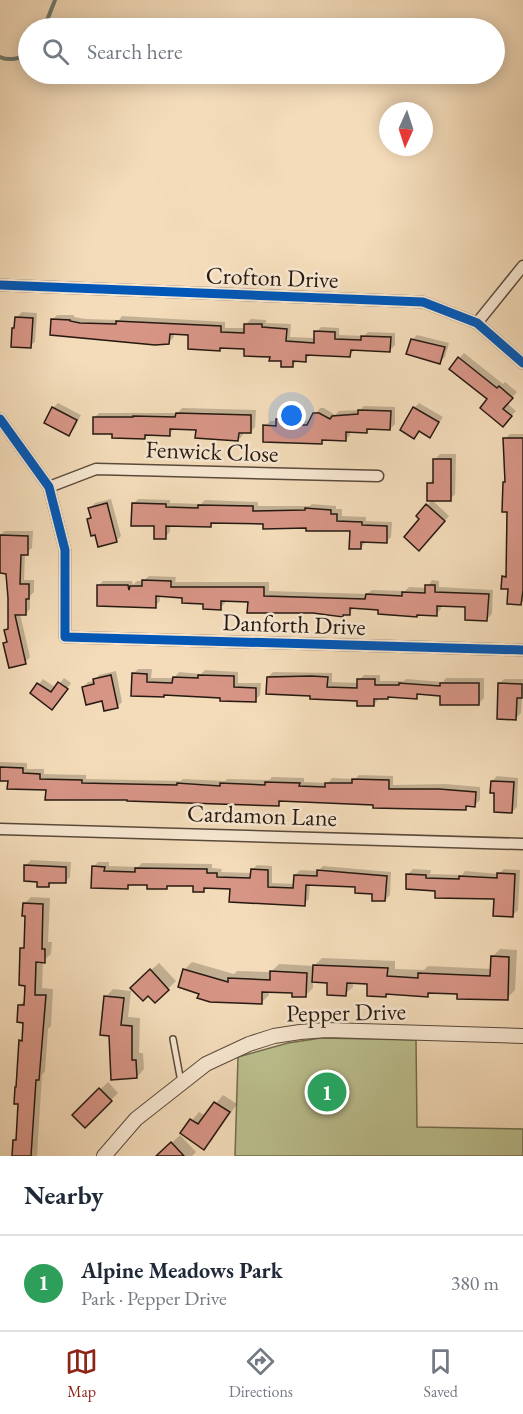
<!DOCTYPE html>
<meta charset="utf-8">
<style>
:root{--surface:#fff;--page:#f6f6f7;--text:#1f2937;--muted:#747a83;--line:#e0e1e3;--accent:#8f2418}
body{margin:0;font-family:"EB Garamond",serif;background:var(--page);color:var(--text)}
.compass{position:absolute;left:379px;top:102px;width:54px;height:54px;border-radius:50%;background:var(--surface);box-shadow:0 3px 15px #0003;rotate:183deg}
.you{position:absolute;left:292px;top:416px;width:21px;height:21px;margin:-15px;border:4px solid #fff;border-radius:50%;background:#1a73e8;box-shadow:0 0 0 9px #1a73e833}
.badge{display:grid;place-items:center;width:39px;height:39px;border-radius:50%;background:var(--accent);color:#fff;font-size:20px;font-weight:700}
.pin{position:absolute;translate:-50% -50%;border:3px solid #fff;box-shadow:0 2px 6px #0006}
.list{margin:0;padding:0;list-style:none}
h2{display:flex;justify-content:space-between;align-items:center;height:78px;margin:0;padding:0 24px;font-size:26px}
h2 small{font-size:20px;font-weight:400;color:var(--muted)}
.list li{display:grid;grid-template-columns:39px 1fr auto;gap:18px;align-items:center;box-sizing:border-box;height:96px;padding:0 24px;border-top:2px solid var(--line)}
.list b{display:block;font-size:22px;white-space:nowrap}
.list p{margin:0;font-size:20px;white-space:nowrap;color:var(--muted)}
.list em{font-size:20px;font-style:normal;color:var(--muted)}
.icon{flex:none;width:33px;height:33px;fill:none;stroke:currentColor;stroke-width:2;stroke-linecap:round;stroke-linejoin:round}
.map{position:relative;flex:none;width:523px;height:1156px;overflow:hidden}
.search{position:absolute;background:var(--surface);box-shadow:0 3px 15px #0003;left:18px;right:18px;top:18px;height:66px;display:flex;align-items:center;gap:15px;box-sizing:border-box;padding:0 21px;border-radius:33px;color:var(--muted);font-size:22px}
.sheet{height:174px;background:var(--surface)}
nav{display:flex;justify-content:space-around;align-items:center;box-sizing:border-box;height:84px;border-top:2px solid var(--line);background:var(--surface);font-size:16px;color:var(--muted)}
nav a{display:grid;justify-items:center;gap:3px}
nav .on{color:var(--accent)}
.map>svg:first-child{display:block}
.green{fill:#bcc08f;stroke:#716c50;stroke-width:1.5}
.shadow{fill:#0003}
.lines{fill:none;stroke-linecap:round;stroke-linejoin:round}
.stream{stroke:#6d7b70;stroke-width:4}
.building{fill:#d79586;stroke:#261911;stroke-width:1.5}
.service-casing{stroke:#5a4a3b;stroke-width:8}
.minor-casing{stroke:#5a4a3b;stroke-width:13}
.tertiary-casing{stroke:#5a4a3b;stroke-width:16}
.service{stroke:#f8e8d2;stroke-width:5}
.minor{stroke:#f8e8d2;stroke-width:10}
.tertiary{stroke:#f8e8d2;stroke-width:14}
.cycleway-casing{stroke:#f8e8d2;stroke-width:13}
.cycleway{stroke:#0057b8;stroke-width:9}
.labels{text-anchor:middle;dominant-baseline:central;stroke-width:5;stroke-linejoin:round;paint-order:stroke}
.street-label{font-size:24px;fill:#261911;stroke:#f8e8d2}
</style>
<div class="map">
<svg width="523" height="1156" viewBox="0 0 523 1156">
<rect width="100%" height="100%" fill="#f4dcba"/>
<filter id="stains"><feTurbulence type="fractalNoise" baseFrequency=".00333" numOctaves="4"/><feColorMatrix values="0 0 0 0 .2 0 0 0 0 .09 0 0 0 0 .02 0 0 0 .5 -.17"/></filter>
<radialGradient id="worn" r=".72"><stop offset=".6" stop-color="#630" stop-opacity="0"/><stop offset="1" stop-color="#630" stop-opacity=".3"/></radialGradient>
<polygon class="green" points="321,1038 416,1040 417,1127 523,1129 523,1156 235,1156 238,1057 288,1043"/>
<g class="shadow">
<polygon points="22,312 37,313 35,342 30,346 13,328 16,325 17,317"/>
<polygon points="57,315 74,315 74,317 86,319 119,320 122,316 225,322 225,328 245,328 246,324 251,319 266,320 266,323 291,324 290,337 315,338 316,332 321,327 339,328 339,335 364,336 368,332 395,333 395,345 390,350 355,349 350,355 311,354 305,360 298,360 292,366 271,355 245,347 222,346 219,349 190,334 174,333 174,337 169,342 52,320"/>
<polygon points="417,335 449,343 445,357 440,362 412,340"/>
<polygon points="464,353 503,384 505,382 517,392 507,403 516,411 507,420 490,399 451,368"/>
<polygon points="58,403 81,415 74,429 69,434 53,408"/>
<polygon points="419,403 443,417 430,436 420,430 414,437 414,408"/>
<polygon points="364,406 395,407 395,424 390,429 369,428 366,431 350,431 350,435 345,440 325,439 321,442 265,426 270,421 277,421 282,415 293,415 293,420 311,421 320,408 324,408 335,415 339,411 360,410"/>
<polygon points="182,408 256,410 255,427 250,432 243,431 243,435 238,440 197,429 174,428 169,435 148,434 144,438 113,432 94,418 99,413 178,413"/>
<polygon points="510,434 523,434 523,601 521,603 503,577 507,573 509,511 504,483 506,481 505,439"/>
<polygon points="440,454 456,454 455,494 450,499 429,484 434,478 435,459"/>
<polygon points="111,499 121,536 116,541 96,533 88,520 92,516 90,508 95,503"/>
<polygon points="138,499 170,500 170,503 201,504 205,500 258,502 258,506 310,506 312,504 336,506 336,509 342,509 342,516 366,517 366,521 392,522 391,537 386,542 366,541 361,548 352,530 264,522 214,521 210,525 170,524 170,532 165,537 156,525 133,504"/>
<polygon points="432,500 449,516 419,549 421,519 418,516"/>
<polygon points="5,531 33,531 32,548 25,553 24,580 34,580 34,592 30,596 30,609 25,614 20,614 30,657 25,662 5,643 8,640 6,631 9,627 8,572 0,572 0,535"/>
<polygon points="149,576 176,577 175,582 269,582 269,591 367,594 372,590 405,591 409,587 427,588 432,580 439,581 439,587 493,590 492,614 487,619 467,606 441,605 441,609 436,614 380,608 354,608 349,613 249,600 225,600 225,603 220,608 183,596 160,595 160,601 155,606 98,586 103,581 132,581 133,585 137,581 143,581"/>
<polygon points="138,669 152,669 151,678 174,678 179,672 201,674 205,670 238,672 238,683 261,683 260,695 255,700 166,693 164,696 133,674"/>
<polygon points="116,671 122,702 117,707 83,687 88,682 95,681 99,675"/>
<polygon points="273,672 332,673 332,682 359,683 359,680 364,675 380,675 380,681 404,681 406,679 443,682 446,678 484,678 484,698 479,703 441,694 421,693 416,697 390,695 388,698 379,698 374,705 358,699 312,694 268,677"/>
<polygon points="64,678 71,683 57,703 32,693 43,679 56,688"/>
<polygon points="504,679 523,679 521,713 516,718 499,684"/>
<polygon points="0,762 27,763 27,769 44,769 44,774 86,775 86,779 181,781 183,779 225,781 227,779 269,780 272,777 304,778 304,782 328,783 332,778 355,779 359,775 393,776 393,785 445,784 480,787 480,800 475,805 469,805 465,809 283,799 278,805 0,779"/>
<polygon points="497,776 518,778 517,807 512,812 496,791 492,781"/>
<polygon points="31,860 71,862 70,877 65,882 53,881 49,886 39,881 26,865"/>
<polygon points="98,862 109,862 109,866 138,867 142,863 212,864 212,868 222,869 221,872 252,873 252,870 257,865 272,866 272,883 295,884 295,875 300,870 318,871 323,866 391,872 390,895 385,900 357,886 310,884 309,899 304,904 231,888 207,887 203,891 195,885 169,885 166,887 148,883 132,883 127,888 93,867"/>
<polygon points="413,869 431,870 430,874 462,875 465,871 499,874 504,869 520,870 518,910 513,915 495,897 436,890 408,874"/>
<polygon points="31,897 50,898 48,942 52,942 51,954 43,961 42,988 53,989 51,1026 48,1029 45,1071 42,1075 37,1156 14,1156 15,1141 18,1137 20,1041 23,1038 24,1021 19,1006 25,1000 26,984 22,949 26,944 27,915 24,904"/>
<polygon points="500,949 517,950 515,990 507,998 431,992 427,995 388,993 386,995 369,983 353,982 353,987 345,994 329,981 313,980 313,988 305,996 294,992 269,991 269,995 261,1003 200,992 184,970 192,962 234,974 237,971 271,972 279,964 314,966 322,958 395,961 395,969 424,970 428,966 492,969 492,957"/>
<polygon points="159,963 176,981 155,1001 140,980"/>
<polygon points="113,989 131,991 128,1017 140,1018 139,1053 143,1053 144,1069 137,1077 106,997"/>
<polygon points="108,1082 118,1093 85,1126 74,1115"/>
<polygon points="223,1095 237,1104 212,1140 204,1148 182,1133 199,1112 206,1116"/>
<polygon points="180,1135 196,1152 192,1156 158,1156"/>
</g>
<g class="lines">
<g class="stream">
<polyline points="44,28 55,0"/>
<path d="M0 57C9 61 21 59 28 53"/>
</g>
</g>
<g class="building">
<polygon points="15,317 33,318 31,348 11,347 12,328 14,328"/>
<polygon points="51,319 70,320 70,321 80,323 116,324 116,321 221,326 221,332 244,333 244,324 262,324 262,327 287,329 286,341 314,343 314,331 335,332 335,339 361,340 361,336 391,337 390,352 351,350 350,357 306,355 306,362 293,361 293,367 281,367 281,361 269,361 270,357 244,356 244,349 220,348 220,351 188,349 188,335 170,334 169,344 155,345 50,335"/>
<polygon points="411,339 445,347 440,364 406,354"/>
<polygon points="458,357 497,388 499,386 513,398 503,409 512,416 503,427 480,408 487,399 449,369"/>
<polygon points="52,407 77,420 69,436 44,423"/>
<polygon points="413,407 439,422 430,438 419,431 414,439 400,430"/>
<polygon points="358,410 391,411 390,430 367,429 367,433 346,432 346,441 322,440 322,444 263,442 263,425 276,426 276,419 289,419 288,425 307,425 313,413 319,413 330,419 332,416 358,414"/>
<polygon points="176,413 251,415 251,433 239,433 238,441 195,438 196,430 170,429 170,436 145,435 145,439 112,438 112,434 93,434 93,417 133,417 133,416 175,417"/>
<polygon points="503,438 523,438 523,590 521,605 507,604 508,589 501,589 502,576 506,577 507,512 502,512 503,482 505,482"/>
<polygon points="433,459 451,459 451,501 427,501 427,483 433,483"/>
<polygon points="107,503 117,542 98,547 95,535 91,536 87,519 91,518 88,508"/>
<polygon points="132,503 166,504 166,507 198,508 198,505 253,506 253,511 305,510 305,508 331,510 331,514 337,514 337,521 362,522 362,525 387,526 387,543 361,542 361,549 349,549 350,531 306,531 306,528 263,529 263,524 211,523 211,527 166,526 166,539 154,539 154,526 131,526"/>
<polygon points="426,504 445,521 419,551 404,537 419,519 416,516"/>
<polygon points="0,535 28,536 28,555 21,555 20,584 29,584 29,599 26,599 26,615 15,615 26,664 9,668 3,643 7,642 4,630 8,629 8,598 6,574 0,573"/>
<polygon points="142,580 171,581 171,587 264,587 264,596 365,599 366,594 402,596 402,592 425,593 425,585 435,585 435,592 489,594 487,621 465,620 465,607 437,606 437,616 417,615 417,617 378,614 378,610 350,608 350,615 343,615 343,617 313,613 247,613 248,602 221,601 221,610 203,609 203,604 182,603 182,598 156,596 156,608 97,606 97,585 128,585 129,590 130,586 142,586"/>
<polygon points="132,673 147,674 147,682 172,683 173,677 198,678 198,675 234,676 234,687 256,688 256,702 220,701 220,698 164,695 164,697 131,696"/>
<polygon points="111,675 118,708 104,711 102,701 86,705 82,687 94,684 93,679"/>
<polygon points="311,676 328,677 327,687 357,688 357,679 375,679 375,685 399,685 399,683 440,686 440,683 479,683 479,705 440,705 440,696 417,694 417,699 388,697 388,699 374,699 374,706 357,706 357,701 310,699 310,696 266,694 267,677"/>
<polygon points="58,682 68,689 52,710 30,693 37,683 51,692"/>
<polygon points="498,683 522,684 522,698 517,698 516,720 497,719"/>
<polygon points="0,767 23,768 23,773 40,774 40,779 82,780 82,783 177,785 177,783 220,786 220,783 265,785 265,782 300,783 299,786 325,787 325,783 352,783 352,779 389,780 389,789 439,789 476,792 475,807 466,806 466,810 373,808 373,805 279,801 279,806 127,801 127,800 45,800 46,790 7,789 8,781 0,781"/>
<polygon points="491,781 514,782 512,813 494,812 494,793 490,793"/>
<polygon points="24,865 66,867 66,883 49,883 49,887 37,887 37,882 24,881"/>
<polygon points="92,866 105,867 104,871 135,872 135,868 207,869 207,873 217,873 217,877 250,878 251,869 268,870 268,887 293,888 294,875 317,876 317,870 387,876 385,901 372,901 372,894 355,893 355,887 306,885 305,906 229,902 230,889 204,888 204,892 193,892 193,886 167,886 167,889 147,889 147,885 128,885 128,889 91,888"/>
<polygon points="497,873 515,874 513,917 493,916 494,899 435,898 435,891 406,889 406,874 426,875 426,878 459,879 459,876 497,878"/>
<polygon points="23,903 43,904 42,949 45,949 45,963 36,962 35,995 46,995 39,1080 36,1080 31,1156 12,1156 13,1140 16,1140 18,1104 14,1104 15,1087 16,1087 19,1040 22,1041 23,1023 17,1022 18,1005 24,1005 25,986 19,985 20,948 24,948 25,916 22,916"/>
<polygon points="491,956 509,957 508,1000 457,999 457,994 428,993 428,997 386,994 386,997 367,996 367,984 347,983 346,996 327,995 327,983 312,982 313,965 388,968 387,976 418,978 418,973 490,976"/>
<polygon points="150,969 169,990 155,1003 148,996 143,1001 130,988"/>
<polygon points="183,969 228,982 228,978 270,980 270,971 307,973 306,997 292,997 292,993 262,992 262,1004 210,1002 197,998 199,994 178,987"/>
<polygon points="104,996 124,998 121,1025 132,1026 132,1060 136,1060 137,1078 111,1080 109,1036 100,1035"/>
<polygon points="99,1088 112,1101 85,1128 72,1115"/>
<polygon points="214,1102 230,1112 204,1150 180,1133 190,1119 198,1124"/>
<polygon points="171,1142 184,1156 156,1156"/>
</g>
<g class="lines">
<g class="service-casing">
<polyline id="service" points="173,1039 181,1082"/>
</g>
<g class="minor-casing">
<g id="minor">
<polyline points="0,285 423,302 477,323 523,363"/>
<polyline points="477,323 523,266"/>
<polyline points="0,419 49,487 65,550 65,637 523,650"/>
<polyline points="49,487 96,469 378,476"/>
<polyline points="0,829 523,844"/>
</g>
</g>
<g class="tertiary-casing">
<polyline id="tertiary" points="104,1156 136,1119 206,1064 249,1044 274,1036 300,1032 327,1030 523,1036"/>
</g>
<use href="#service" class="service"/>
<use href="#minor" class="minor"/>
<use href="#tertiary" class="tertiary"/>
<g class="cycleway-casing">
<g id="cycleway">
<polyline points="0,285 423,302 477,323 523,363"/>
<polyline points="0,419 49,487 65,550 65,637 523,650"/>
</g>
</g>
<use href="#cycleway" class="cycleway"/>
</g>
<g class="labels">
<g class="street-label">
<text transform="translate(272 277) rotate(2)">Crofton Drive</text>
<text transform="translate(212 451) rotate(2)">Fenwick Close</text>
<text transform="translate(294 624) rotate(2)">Danforth Drive</text>
<text transform="translate(262 815) rotate(2)">Cardamon Lane</text>
<text transform="translate(346 1012) rotate(-1)">Pepper Drive</text>
</g>
</g>
<rect width="100%" height="100%" filter="url(#stains)"/>
<rect width="100%" height="100%" fill="url(#worn)"/>
</svg>
<svg class="compass" viewBox="-18 -18 36 36"><path d="M0-13l5 13h-10z" fill="#e53935"/><path d="M0 13l5-13h-10z" fill="#747a83"/></svg>
<div class="you"></div>
<div class="pin badge" style="left:327px;top:1092px;background:#2e9e5b">1</div>
<div class="search"><svg class="icon" aria-label="search" viewBox="0 0 24 24"><circle cx="10" cy="10" r="6"/><path d="M15 15l6 6"/></svg>Search here</div>
</div>
<section class="sheet">
<h2>Nearby<small></small></h2>
<ul class="list">
<li><span class="badge" style="background:#2e9e5b">1</span><div><b>Alpine Meadows Park</b><p>Park · Pepper Drive</p></div><em>380 m</em></li>
</ul>
</section>
<nav>
<a class="on"><svg class="icon" aria-label="map" viewBox="0 0 24 24"><path d="M3 6l6-2 6 2 6-2v14l-6 2-6-2-6 2zM9 4v14M15 6v14"/></svg>Map</a>
<a><svg class="icon" aria-label="directions" viewBox="0 0 24 24"><path d="M12 3l9 9-9 9-9-9zM9 14v-3h6M13 9l2 2-2 2"/></svg>Directions</a>
<a><svg class="icon" aria-label="saved" viewBox="0 0 24 24"><path d="M7 4h10v16l-5-4-5 4z"/></svg>Saved</a>
</nav>
